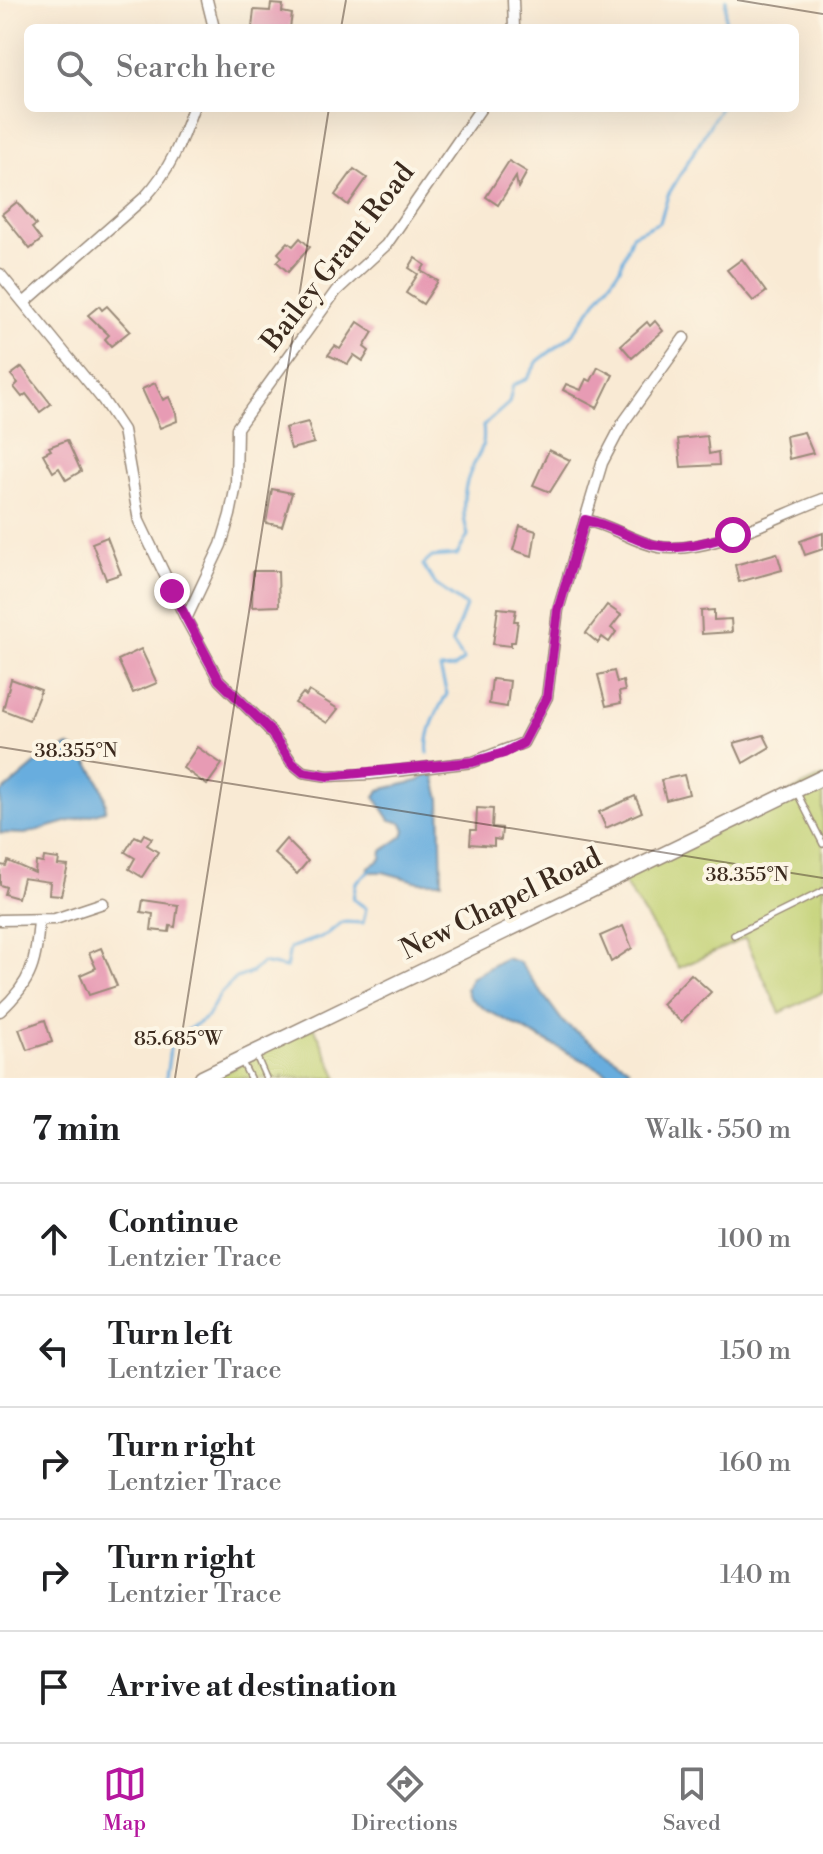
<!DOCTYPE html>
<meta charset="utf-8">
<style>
:root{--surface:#fff;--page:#f2f2f2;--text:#202124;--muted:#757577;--line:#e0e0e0;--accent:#b5179e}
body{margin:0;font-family:"Libre Bodoni",serif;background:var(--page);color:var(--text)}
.stop{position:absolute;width:24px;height:24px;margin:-18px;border:6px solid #b5179e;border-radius:50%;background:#fff}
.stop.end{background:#b5179e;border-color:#fff;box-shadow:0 2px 8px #0008}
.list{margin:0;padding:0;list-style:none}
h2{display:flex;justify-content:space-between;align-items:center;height:104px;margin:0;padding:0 32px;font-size:34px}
h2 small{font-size:26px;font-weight:400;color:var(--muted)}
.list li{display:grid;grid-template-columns:52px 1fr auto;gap:24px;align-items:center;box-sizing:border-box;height:112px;padding:0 32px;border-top:2px solid var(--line)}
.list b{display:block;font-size:30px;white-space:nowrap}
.list p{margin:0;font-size:26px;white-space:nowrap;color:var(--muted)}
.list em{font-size:26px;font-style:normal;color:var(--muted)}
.icon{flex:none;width:44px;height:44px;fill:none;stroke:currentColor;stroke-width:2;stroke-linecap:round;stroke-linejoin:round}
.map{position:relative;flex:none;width:823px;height:1078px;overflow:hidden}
.search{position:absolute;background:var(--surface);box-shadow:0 8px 32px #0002;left:24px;right:24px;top:24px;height:88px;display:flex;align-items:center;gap:20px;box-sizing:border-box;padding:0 28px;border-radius:12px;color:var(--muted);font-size:30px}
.sheet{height:664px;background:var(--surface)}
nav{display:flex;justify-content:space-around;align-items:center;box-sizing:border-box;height:112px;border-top:2px solid var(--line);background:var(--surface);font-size:22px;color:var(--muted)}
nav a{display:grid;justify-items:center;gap:4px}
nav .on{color:var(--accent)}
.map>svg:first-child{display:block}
.green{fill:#c2d174;stroke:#7e7e49;stroke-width:2}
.water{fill:#68adde;stroke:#526c7e;stroke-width:2}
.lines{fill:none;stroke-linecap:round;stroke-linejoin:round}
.stream{stroke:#68adde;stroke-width:3}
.building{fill:#e79bb4}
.lane-casing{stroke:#9a8a79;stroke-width:8}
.street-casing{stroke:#9a8a79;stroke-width:13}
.secondary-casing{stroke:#9a8a79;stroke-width:17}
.lane{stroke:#fff;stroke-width:5}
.street{stroke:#fff;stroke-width:10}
.secondary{stroke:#fff;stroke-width:14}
.route{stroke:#b5179e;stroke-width:10}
.ticks{fill:none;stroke:#3b2a1e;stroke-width:2;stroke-opacity:0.45}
.labels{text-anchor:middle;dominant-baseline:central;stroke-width:8;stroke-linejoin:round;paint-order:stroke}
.street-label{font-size:28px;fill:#3b2a1e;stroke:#fcf5e5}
.ticks-label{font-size:20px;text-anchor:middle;fill:#3b2a1e;stroke:#fcf5e5;stroke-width:8;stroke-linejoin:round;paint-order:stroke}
</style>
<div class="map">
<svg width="823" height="1078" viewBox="0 0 823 1078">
<rect width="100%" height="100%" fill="#fcf5e5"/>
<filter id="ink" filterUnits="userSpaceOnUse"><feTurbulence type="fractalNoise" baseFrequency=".0125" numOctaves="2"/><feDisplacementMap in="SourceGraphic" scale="16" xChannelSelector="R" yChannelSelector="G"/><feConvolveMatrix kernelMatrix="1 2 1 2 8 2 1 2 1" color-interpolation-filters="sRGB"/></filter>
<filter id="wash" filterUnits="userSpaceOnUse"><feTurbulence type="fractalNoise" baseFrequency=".006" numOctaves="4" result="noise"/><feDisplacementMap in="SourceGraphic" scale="32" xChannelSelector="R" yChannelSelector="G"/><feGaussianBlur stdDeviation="1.8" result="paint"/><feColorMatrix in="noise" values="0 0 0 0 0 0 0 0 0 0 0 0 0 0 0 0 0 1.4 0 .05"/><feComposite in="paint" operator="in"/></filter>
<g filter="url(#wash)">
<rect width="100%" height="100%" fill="#f9ead4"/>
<g class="green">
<polygon points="823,776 823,992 780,1013 745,938 679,968 619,875"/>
<polygon points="314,1027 338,1078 213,1078"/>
</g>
<g class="water">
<path d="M69 746C87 753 109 792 105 811L25 834 0 833V794L46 755Z"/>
<polygon points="433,771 440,799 442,882 419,882 383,872 367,872 369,867 381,859 382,851 403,836 405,830 402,823 390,820 375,797 379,790 418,781"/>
<polygon points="505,958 519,962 564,1023 629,1068 625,1078 615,1077 486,1010 469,997 466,989 471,978"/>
</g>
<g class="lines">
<g class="stream">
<polyline points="725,28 726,0"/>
<path d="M428 753C425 735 437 710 447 694L440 669 453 668 464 660 452 642 466 606 436 585 423 565 432 557 457 555 468 535C462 516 462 492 470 473 478 452 486 451 483 426L509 403 513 385 527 379 538 361 572 335 620 268 632 235 660 222 668 195 720 108"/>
<polyline points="166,1078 171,1041 207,1017 220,994 236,978 251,973 262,963 286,968 290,948 326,935 342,922 363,923 366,908 353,899 356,882 371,870"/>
</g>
</g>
<g id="blocks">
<g class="building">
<polygon points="271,4 283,5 282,12 292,14 290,28 252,28 254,10 270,11"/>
<polygon points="509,161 527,172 518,188 516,177 498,205 486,197"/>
<polygon points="354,169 367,178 348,205 335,195"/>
<polygon points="17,202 36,225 32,228 41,240 30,249 2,214"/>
<polygon points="300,238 310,247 288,272 277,262 282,257 278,253 288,242 293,246"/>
<polygon points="415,258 425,265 421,271 438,281 423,304 406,293 418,274 409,268"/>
<polygon points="742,259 766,292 753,301 727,270"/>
<polygon points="99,306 102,310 107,306 130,331 111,346 105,339 109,335 88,315"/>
<polygon points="655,321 663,331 632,358 621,345 647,322 650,326"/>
<polygon points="358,322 373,332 364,347 369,351 363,361 354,355 348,364 328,355 335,346 340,349"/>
<polygon points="22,367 51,404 40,412 26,394 22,397 14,387 18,383 11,375"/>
<polygon points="598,367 613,375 597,408 563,390 566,384 581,390 586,379 591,381"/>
<polygon points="155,383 163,400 169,397 176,413 177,421 160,428 142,389"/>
<polygon points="308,422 314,443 291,449 285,428"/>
<polygon points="804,432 813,453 789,459 786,436"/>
<polygon points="707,436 709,454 718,452 719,465 681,467 678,439"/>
<polygon points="67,440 81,471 66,480 59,468 53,472 43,454 51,450 49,447"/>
<polygon points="549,450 570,460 550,492 533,485"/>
<polygon points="272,489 292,493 282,526 266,523"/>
<polygon points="520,526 536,531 532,556 513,550"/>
<polygon points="823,533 823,549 805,555 800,541"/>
<polygon points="107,537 121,574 106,579 92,543"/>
<polygon points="777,553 782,570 739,582 735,565"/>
<polygon points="253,571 278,571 279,606 252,607"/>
<polygon points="607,605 621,615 611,628 616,632 609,642 602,637 598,643 586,633"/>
<polygon points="498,608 516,610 514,621 518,621 515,642 511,642 511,646 493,644"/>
<polygon points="714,610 714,620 731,619 732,632 702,634 701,611"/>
<polygon points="141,649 157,683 133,693 118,660"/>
<polygon points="614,671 617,683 623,681 625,691 619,692 621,703 606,706 598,675"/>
<polygon points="11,679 41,690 29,720 3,710"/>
<polygon points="492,679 510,681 507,707 489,704"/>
<polygon points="309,691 338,709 327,723 295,703 303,693 306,696"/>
<polygon points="764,735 770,747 743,763 734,743"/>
<polygon points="197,747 222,764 207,785 183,768"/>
<polygon points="684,775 689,794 666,800 661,780"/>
<polygon points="635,796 642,812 606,828 599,812"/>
<polygon points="477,808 493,809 492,827 502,828 501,840 494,839 494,846 470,844 471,830 476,830"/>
<polygon points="144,834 152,838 147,845 158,852 142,877 129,869 135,858 125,852 135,836 141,839"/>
<polygon points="286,839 308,861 297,874 274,853"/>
<polygon points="44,857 59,859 58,865 68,866 61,895 49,894 50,882 23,878 18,898 4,894 6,887 0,885 0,865 6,866 8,861 35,873 36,862 43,863"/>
<polygon points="143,900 178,905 175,927 170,926 169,932 151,930 153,914 141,912"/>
<polygon points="623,926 632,948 611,962 600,936"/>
<polygon points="101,948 117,986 89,995 80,975 96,968 89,953"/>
<polygon points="691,974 711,992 681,1022 662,1004"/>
<polygon points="45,1020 52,1042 27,1050 19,1029"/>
</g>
</g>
</g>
<g filter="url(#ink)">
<use href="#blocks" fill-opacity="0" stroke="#9a8a79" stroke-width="2"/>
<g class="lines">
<g class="lane-casing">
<g id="lane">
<polyline points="796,791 823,844"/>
<polyline points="734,935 823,891"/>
<polyline points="255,1053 266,1078"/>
<polyline points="241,1060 250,1078"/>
</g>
</g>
<g class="street-casing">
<g id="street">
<polyline points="207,0 214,28"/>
<polyline points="513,0 514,28"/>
<polyline points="0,274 103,400 123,430 139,521 186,619 219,680 268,728 292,763 303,772 328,776 370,774 473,762 523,743 547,697 558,610 602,463 623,423 684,338"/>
<path d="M25 302 145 197C170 170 181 142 193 108"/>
<path d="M585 520C611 525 633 542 659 547 708 555 777 516 823 499"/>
<polyline points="186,619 221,545 230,515 236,485 237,428 336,291 386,245 481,108"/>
<polyline points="0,920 55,919 103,903"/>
<path d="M0 1011C33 981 36 962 39 920"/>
</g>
</g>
<g class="secondary-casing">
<polyline id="secondary" points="202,1078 823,777"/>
</g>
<use href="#lane" class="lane"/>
<use href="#street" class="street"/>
<use href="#secondary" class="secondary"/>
</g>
</g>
<g class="lines" filter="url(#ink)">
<path class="route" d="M172 591 219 680 268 728 292 763 303 772 328 776 473 762 504 753 523 743 547 697 558 610 585 520C605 524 620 532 639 540 671 554 701 544 733 535"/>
</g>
<path class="ticks" d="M737 0 823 14M341 28 346 0M0 747 823 878M175 1078 329 108"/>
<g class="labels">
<g class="street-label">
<text transform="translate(338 257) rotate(-52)">Bailey Grant Road</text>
<text transform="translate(501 904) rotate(-26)">New Chapel Road</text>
</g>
</g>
<g class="ticks-label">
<text x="76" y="757">38.355°N</text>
<text x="747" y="881">38.355°N</text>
<text x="178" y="1045">85.685°W</text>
</g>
</svg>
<div class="stop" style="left:733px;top:535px"></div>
<div class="stop end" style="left:172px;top:591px"></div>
<div class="search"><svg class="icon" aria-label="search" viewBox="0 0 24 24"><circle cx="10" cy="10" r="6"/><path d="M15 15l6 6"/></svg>Search here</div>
</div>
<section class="sheet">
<h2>7 min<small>Walk · 550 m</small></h2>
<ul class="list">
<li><svg class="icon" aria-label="ahead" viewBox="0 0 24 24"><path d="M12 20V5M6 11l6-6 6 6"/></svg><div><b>Continue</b><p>Lentzier Trace</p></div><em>100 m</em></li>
<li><svg class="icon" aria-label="left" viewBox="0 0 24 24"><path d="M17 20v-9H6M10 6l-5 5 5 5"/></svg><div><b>Turn left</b><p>Lentzier Trace</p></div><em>150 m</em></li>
<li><svg class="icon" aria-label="right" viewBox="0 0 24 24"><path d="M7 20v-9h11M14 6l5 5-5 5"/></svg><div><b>Turn right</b><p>Lentzier Trace</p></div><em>160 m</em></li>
<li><svg class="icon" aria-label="right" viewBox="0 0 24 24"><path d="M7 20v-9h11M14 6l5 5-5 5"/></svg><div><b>Turn right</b><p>Lentzier Trace</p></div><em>140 m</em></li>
<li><svg class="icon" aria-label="arrive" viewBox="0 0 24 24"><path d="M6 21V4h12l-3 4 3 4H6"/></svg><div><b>Arrive at destination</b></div></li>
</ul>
</section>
<nav>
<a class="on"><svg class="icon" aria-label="map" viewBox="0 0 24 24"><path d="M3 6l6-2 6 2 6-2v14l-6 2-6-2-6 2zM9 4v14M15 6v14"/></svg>Map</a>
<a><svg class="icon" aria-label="directions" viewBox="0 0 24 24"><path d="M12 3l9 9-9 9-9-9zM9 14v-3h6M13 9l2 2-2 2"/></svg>Directions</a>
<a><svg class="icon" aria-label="saved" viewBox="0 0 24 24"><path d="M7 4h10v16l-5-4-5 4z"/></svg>Saved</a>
</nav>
